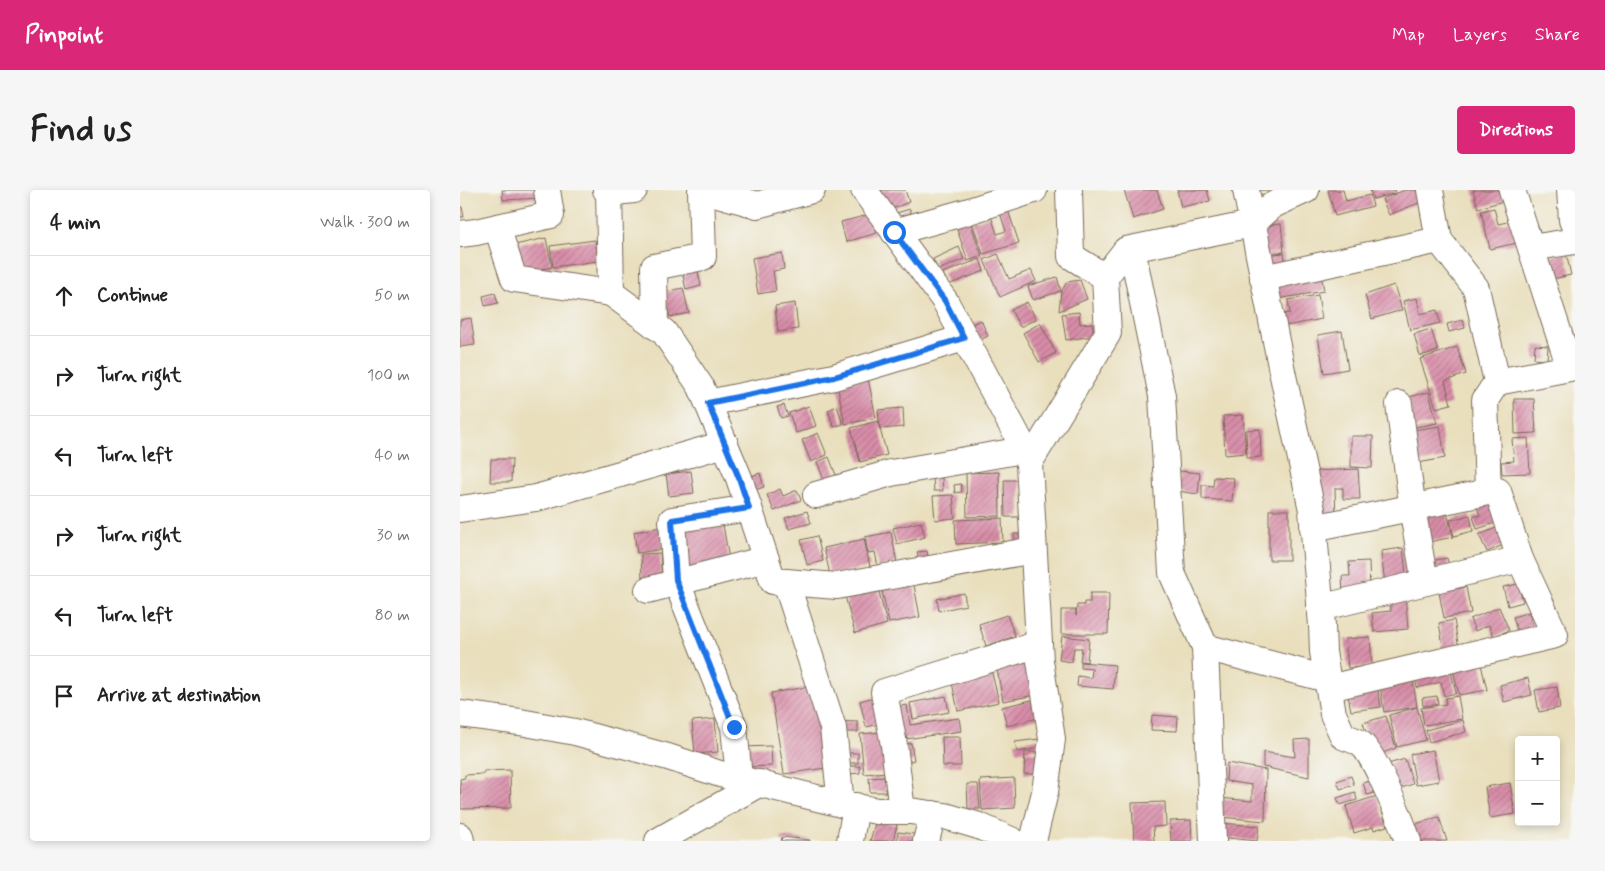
<!DOCTYPE html>
<meta charset="utf-8">
<style>
:root{--surface:#fff;--page:#f6f6f6;--text:#222;--muted:#767676;--line:#e0e0e0;--accent:#db2777}
body{margin:0;font-family:Mynerve,sans-serif;background:var(--page);color:var(--text)}
.controls{position:absolute;right:15px;bottom:15px;display:grid;overflow:hidden;border-radius:5px;box-shadow:0 2px 8px #0003}
.controls button{width:45px;height:45px;display:grid;place-items:center;padding:0;border:0;border-bottom:1px solid var(--line);background:var(--surface);color:var(--text);font:25px sans-serif}
.stop{position:absolute;width:15px;height:15px;margin:-11px;border:4px solid #1a73e8;border-radius:50%;background:#fff}
.stop.end{background:#1a73e8;border-color:#fff;box-shadow:0 1px 5px #0008}
.list{margin:0;padding:0;list-style:none}
h2{display:flex;justify-content:space-between;align-items:center;height:65px;margin:0;padding:0 20px;font-size:21px}
h2 small{font-size:16px;font-weight:400;color:var(--muted)}
.list li{display:grid;grid-template-columns:32px 1fr auto;gap:15px;align-items:center;box-sizing:border-box;height:80px;padding:0 20px;border-top:1px solid var(--line)}
.list b{display:block;font-size:19px;white-space:nowrap}
.list em{font-size:16px;font-style:normal;color:var(--muted)}
.icon{flex:none;width:28px;height:28px;fill:none;stroke:currentColor;stroke-width:2;stroke-linecap:round;stroke-linejoin:round}
.map{position:relative;flex:none;width:1115px;height:651px;overflow:hidden;border-radius:5px}
header{display:flex;align-items:center;gap:30px;box-sizing:border-box;height:70px;padding:0 25px;background:var(--accent);color:#fff}
header strong{font-size:24px}
nav{display:flex;gap:28px;margin-inline-start:auto;font-size:18px}
.intro{display:flex;align-items:center;justify-content:space-between;box-sizing:border-box;height:120px;padding:0 30px}
h1{margin:0;font-size:35px}
.button{padding:12px 22px;border-radius:5px;background:var(--accent);color:#fff;font-size:18px;font-weight:700}
main{display:flex;gap:30px;padding:0 30px}
aside{flex:1;background:var(--surface);border-radius:5px;box-shadow:0 2px 8px #0003}
.map>svg:first-child{display:block}
.building{fill:url(#building-hatch)}
.lines{fill:none;stroke-linecap:round;stroke-linejoin:round}
.minor-casing{stroke:#786956;stroke-width:28}
.minor{stroke:#fff;stroke-width:26}
.route{stroke:#1a73e8;stroke-width:6}
</style>
<header>
<strong>Pinpoint</strong>
<nav><a>Map</a><a>Layers</a><a>Share</a></nav>
</header>
<div class="intro"><h1>Find us</h1><a class="button">Directions</a></div>
<main>
<aside>
<h2>4 min<small>Walk · 300 m</small></h2>
<ul class="list">
<li><svg class="icon" aria-label="ahead" viewBox="0 0 24 24"><path d="M12 20V5M6 11l6-6 6 6"/></svg><div><b>Continue</b></div><em>50 m</em></li>
<li><svg class="icon" aria-label="right" viewBox="0 0 24 24"><path d="M7 20v-9h11M14 6l5 5-5 5"/></svg><div><b>Turn right</b></div><em>100 m</em></li>
<li><svg class="icon" aria-label="left" viewBox="0 0 24 24"><path d="M17 20v-9H6M10 6l-5 5 5 5"/></svg><div><b>Turn left</b></div><em>40 m</em></li>
<li><svg class="icon" aria-label="right" viewBox="0 0 24 24"><path d="M7 20v-9h11M14 6l5 5-5 5"/></svg><div><b>Turn right</b></div><em>30 m</em></li>
<li><svg class="icon" aria-label="left" viewBox="0 0 24 24"><path d="M17 20v-9H6M10 6l-5 5 5 5"/></svg><div><b>Turn left</b></div><em>80 m</em></li>
<li><svg class="icon" aria-label="arrive" viewBox="0 0 24 24"><path d="M6 21V4h12l-3 4 3 4H6"/></svg><div><b>Arrive at destination</b></div></li>
</ul>
</aside>
<div class="map">
<svg width="1115" height="651" viewBox="0 0 1115 651">
<defs>
<pattern id="building-hatch" width="6" height="6" patternUnits="userSpaceOnUse" patternTransform="scale(1.25)"><rect width="6" height="6" fill="#d98da9"/><path d="M-1 1l2-2M0 6l6-6M5 7l2-2" fill="none" stroke="#b17389"/></pattern>
</defs>
<rect width="100%" height="100%" fill="#f6f6f2"/>
<filter id="ink" filterUnits="userSpaceOnUse"><feTurbulence type="fractalNoise" baseFrequency=".02" numOctaves="2"/><feDisplacementMap in="SourceGraphic" scale="10" xChannelSelector="R" yChannelSelector="G"/><feConvolveMatrix kernelMatrix="1 2 1 2 8 2 1 2 1" color-interpolation-filters="sRGB"/></filter>
<filter id="wash" filterUnits="userSpaceOnUse"><feTurbulence type="fractalNoise" baseFrequency=".0096" numOctaves="4" result="noise"/><feDisplacementMap in="SourceGraphic" scale="20" xChannelSelector="R" yChannelSelector="G"/><feGaussianBlur stdDeviation="1.12" result="paint"/><feColorMatrix in="noise" values="0 0 0 0 0 0 0 0 0 0 0 0 0 0 0 0 0 1.4 0 .05"/><feComposite in="paint" operator="in"/></filter>
<g filter="url(#wash)">
<rect width="100%" height="100%" fill="#e9dfbd"/>
<g id="blocks">
<g class="building">
<polygon points="42,0 82,0 82,8 43,10"/>
<polygon points="415,0 445,0 449,12 424,22"/>
<polygon points="664,0 697,0 703,19 673,29"/>
<polygon points="717,0 747,0 750,11 721,17"/>
<polygon points="792,0 821,0 821,1 793,6"/>
<polygon points="868,0 883,0 886,11 910,5 913,16 875,26"/>
<polygon points="910,0 935,0 936,3 913,9"/>
<polygon points="945,0 956,0 961,12 929,25 922,9"/>
<polygon points="1013,0 1045,0 1048,10 1018,18"/>
<polygon points="546,14 559,53 523,64 512,32 531,26 537,44 546,41 538,17"/>
<polygon points="0,17 2,17 4,27 0,27"/>
<polygon points="1034,18 1038,34 1052,31 1057,53 1030,59 1021,21"/>
<polygon points="450,19 451,24 459,21 461,28 437,36 433,24"/>
<polygon points="412,24 417,43 386,52 381,32"/>
<polygon points="508,26 522,66 508,71 494,31"/>
<polygon points="821,34 824,62 805,64 801,36"/>
<polygon points="86,48 92,77 61,83 55,55"/>
<polygon points="135,50 138,71 93,77 90,56"/>
<polygon points="499,57 504,69 478,80 473,69"/>
<polygon points="322,63 324,79 313,81 316,101 298,104 292,68"/>
<polygon points="824,63 826,79 807,82 805,65"/>
<polygon points="1106,63 1111,85 1088,90 1083,68"/>
<polygon points="538,64 549,89 571,80 576,91 540,107 524,70"/>
<polygon points="520,69 524,81 488,95 483,83"/>
<polygon points="237,77 241,96 226,100 222,80"/>
<polygon points="861,83 864,101 812,110 809,92"/>
<polygon points="597,87 601,101 573,110 568,96"/>
<polygon points="620,90 627,109 599,121 601,102 607,92"/>
<polygon points="934,95 942,120 912,129 905,105"/>
<polygon points="223,98 229,123 210,127 204,102"/>
<polygon points="35,103 38,113 25,116 23,106"/>
<polygon points="858,105 862,129 826,136 824,124 830,123 828,110"/>
<polygon points="957,108 960,124 977,120 980,133 950,140 943,111"/>
<polygon points="567,112 576,129 560,137 551,120"/>
<polygon points="335,113 338,139 318,142 315,116"/>
<polygon points="619,122 620,134 632,133 634,146 606,150 602,124"/>
<polygon points="11,128 15,155 0,157 0,130"/>
<polygon points="521,130 528,146 520,150 512,134"/>
<polygon points="1003,130 1005,138 989,142 987,134"/>
<polygon points="580,133 596,163 579,172 563,143"/>
<polygon points="971,139 978,161 960,166 954,144"/>
<polygon points="882,141 888,179 864,183 858,145"/>
<polygon points="1075,155 1088,156 1087,170 1074,169"/>
<polygon points="997,157 1006,184 985,191 991,214 976,218 960,169"/>
<polygon points="408,188 416,228 385,234 377,194"/>
<polygon points="969,202 977,233 952,238 949,207"/>
<polygon points="1054,209 1074,209 1076,243 1055,244"/>
<polygon points="324,215 328,226 321,228 317,217"/>
<polygon points="349,216 356,236 336,243 329,223"/>
<polygon points="377,216 383,234 374,237 368,220"/>
<polygon points="443,218 444,237 420,239 427,265 400,272 391,238 418,231 420,239 418,220"/>
<polygon points="783,225 786,263 765,265 763,226"/>
<polygon points="980,236 985,268 958,273 953,240"/>
<polygon points="800,239 801,267 787,268 786,240"/>
<polygon points="358,243 367,265 351,272 342,250"/>
<polygon points="891,246 913,246 912,278 891,277"/>
<polygon points="1068,248 1070,283 1042,284 1041,272 1054,271 1052,249"/>
<polygon points="369,267 376,285 364,290 357,272"/>
<polygon points="31,269 52,269 51,292 30,292"/>
<polygon points="898,279 900,309 883,309 883,298 875,298 876,330 856,330 854,281"/>
<polygon points="231,281 234,303 209,306 206,284"/>
<polygon points="720,281 740,283 738,304 717,301"/>
<polygon points="539,282 540,326 507,327 506,283"/>
<polygon points="300,283 304,297 289,302 284,289"/>
<polygon points="754,287 774,288 772,311 742,309 742,295 753,296"/>
<polygon points="473,288 482,288 483,301 474,301"/>
<polygon points="544,290 560,290 560,327 545,327"/>
<polygon points="501,294 502,302 495,303 494,295"/>
<polygon points="320,299 323,306 337,300 341,310 314,321 307,305"/>
<polygon points="493,305 495,328 475,330 473,306"/>
<polygon points="1031,308 1039,332 1017,339 1013,327 1020,325 1015,313"/>
<polygon points="986,318 993,347 969,352 963,323"/>
<rect x="809" y="320" width="20" height="50"/>
<polygon points="347,321 351,333 329,339 325,328"/>
<polygon points="1010,325 1013,341 994,346 990,330"/>
<polygon points="542,328 543,352 496,354 495,330"/>
<polygon points="262,329 269,369 221,383 214,336"/>
<polygon points="461,332 465,347 437,354 433,338"/>
<polygon points="1041,336 1048,353 1027,362 1019,345"/>
<polygon points="201,337 204,359 177,363 174,342"/>
<polygon points="431,342 437,373 418,377 415,362 408,363 405,347"/>
<rect x="554" y="344" width="11" height="10"/>
<polygon points="357,346 363,371 347,375 341,350"/>
<polygon points="404,349 410,377 370,385 364,358"/>
<polygon points="943,358 947,392 925,394 921,361"/>
<polygon points="467,361 469,371 459,372 457,362"/>
<polygon points="200,363 202,390 182,391 181,364"/>
<polygon points="987,368 990,380 973,384 970,371"/>
<polygon points="909,371 910,403 883,403 882,386 890,386 889,372"/>
<polygon points="453,390 460,427 429,433 421,396"/>
<polygon points="1058,394 1063,412 1048,416 1043,397"/>
<polygon points="1006,397 1011,423 984,428 979,402"/>
<polygon points="418,398 427,434 395,443 385,406"/>
<polygon points="504,403 506,415 479,421 477,409"/>
<polygon points="630,403 649,403 648,444 601,444 601,420 616,420 616,426 617,415 624,415 624,412 630,412"/>
<polygon points="945,404 948,439 914,442 912,423 931,421 930,405"/>
<polygon points="1039,417 1049,440 1034,447 1029,435 1015,441 1010,429"/>
<polygon points="1069,422 1074,441 1058,445 1053,427"/>
<polygon points="547,425 555,446 526,456 519,434"/>
<polygon points="994,430 999,459 984,462 979,433"/>
<polygon points="602,446 629,449 627,472 620,471 622,458 614,458 612,472 599,470"/>
<polygon points="910,447 912,476 888,478 885,449"/>
<polygon points="569,468 576,505 543,511 536,474"/>
<polygon points="1020,470 1027,500 999,505 992,476"/>
<polygon points="621,472 655,475 653,499 617,496 618,486 631,488 632,479 621,478"/>
<polygon points="990,477 996,503 984,506 981,492 957,498 954,485"/>
<polygon points="531,479 539,512 498,521 491,488"/>
<polygon points="952,484 957,517 924,522 919,489"/>
<polygon points="1068,488 1072,505 1044,512 1040,495"/>
<polygon points="917,495 921,517 891,521 887,500"/>
<polygon points="353,496 366,578 324,584 311,503"/>
<polygon points="1097,497 1100,518 1079,522 1075,500"/>
<polygon points="486,506 489,522 453,529 450,513"/>
<polygon points="977,506 978,514 963,516 962,508"/>
<polygon points="998,506 1002,529 964,535 961,518 986,514 985,508"/>
<polygon points="414,507 420,534 406,537 400,511"/>
<polygon points="580,508 585,526 547,536 542,517"/>
<polygon points="447,515 450,535 499,528 501,541 439,550 434,517"/>
<polygon points="957,517 966,550 937,557 929,525"/>
<polygon points="692,525 718,527 717,541 691,540"/>
<polygon points="926,526 936,558 914,566 903,533"/>
<polygon points="255,529 258,562 235,564 232,531"/>
<polygon points="1003,530 1006,542 969,552 966,540"/>
<polygon points="374,531 398,532 398,542 374,542"/>
<polygon points="423,542 426,582 404,584 400,544"/>
<polygon points="482,547 500,547 501,576 483,576"/>
<polygon points="579,549 580,558 557,562 555,552"/>
<polygon points="849,549 849,587 803,577 803,562 835,567 834,550"/>
<polygon points="451,553 454,570 448,572 445,554"/>
<polygon points="311,556 312,576 285,577 283,557"/>
<polygon points="973,560 979,591 956,595 950,564"/>
<polygon points="565,562 580,562 579,584 564,584"/>
<rect x="387" y="563" width="11" height="10"/>
<polygon points="945,569 953,594 936,600 928,574"/>
<polygon points="767,573 806,580 805,631 760,627 759,608 792,611 792,595 766,591"/>
<polygon points="389,576 400,576 400,583 389,584"/>
<polygon points="50,580 51,618 1,619 0,589 5,588 5,585 24,584 24,581"/>
<polygon points="891,586 894,595 880,599 877,591"/>
<polygon points="425,587 426,602 410,602 409,588"/>
<polygon points="554,588 555,618 522,620 520,590"/>
<polygon points="911,591 915,603 907,605 903,593"/>
<polygon points="1050,593 1055,624 1030,628 1025,597"/>
<polygon points="507,594 518,594 520,619 508,619"/>
<polygon points="895,602 897,610 880,615 877,608"/>
<polygon points="917,606 927,636 914,640 913,637 894,643 886,616"/>
<polygon points="705,612 706,636 693,637 694,651 674,651 672,613"/>
<polygon points="979,627 987,651 957,651 952,635"/>
<polygon points="416,630 437,635 433,651 410,651"/>
<polygon points="731,630 732,651 711,651 710,631"/>
<polygon points="760,633 799,636 797,651 759,647"/>
<polygon points="438,642 462,645 461,651 437,651"/>
<polygon points="322,647 350,650 350,651 321,651"/>
</g>
</g>
</g>
<g filter="url(#ink)">
<use href="#blocks" fill-opacity="0" stroke="#786956" stroke-width="1"/>
<g class="lines">
<g class="minor-casing">
<g id="minor">
<polyline points="146,0 155,2 174,0"/>
<polyline points="149,0 151,103 204,142 241,197 279,288 313,391 377,396 573,360"/>
<polyline points="244,0 297,15 352,0"/>
<polyline points="404,0 485,111 559,249 569,273 580,471 592,549 585,602 573,651"/>
<polyline points="609,0 611,66 645,87"/>
<path d="M786 0 822 181 852 320 862 435 863 462 873 524 883 546C889 549 896 550 901 554 914 563 942 633 948 651"/>
<polyline points="970,0 979,50 1016,98 1037,192 1110,178 1052,0"/>
<polyline points="1110,0 1112,30 1115,38"/>
<polyline points="37,37 54,89 151,103"/>
<polyline points="434,42 506,22 574,0"/>
<polyline points="0,44 16,42 91,25 87,0"/>
<polyline points="1071,58 1115,51"/>
<polyline points="672,59 702,206 712,383 745,457 867,489"/>
<polyline points="803,88 979,50"/>
<polyline points="195,136 194,77 243,67 241,0"/>
<polyline points="248,213 374,187 504,148"/>
<polyline points="939,214 954,329 965,392"/>
<polyline points="569,273 648,143 645,87 666,60 792,34 813,15 846,0"/>
<polyline points="356,305 431,283 563,260"/>
<polyline points="0,319 76,308 265,254"/>
<polyline points="853,338 1028,302 1025,210 1037,192"/>
<polyline points="326,392 373,538 381,614"/>
<polyline points="188,400 306,369"/>
<polyline points="860,418 1060,369"/>
<polyline points="745,457 753,651"/>
<polyline points="869,498 1095,445 1060,369 1038,301 1028,302"/>
<polyline points="0,524 60,532 115,542 208,567 260,584 381,614 417,621 450,621 485,626 519,636 553,651"/>
<polyline points="279,588 274,537 216,390 212,330 289,318"/>
<polyline points="442,621 434,555 424,502 579,454"/>
<polyline points="0,646 1,651"/>
<polyline points="198,651 300,593"/>
<polyline points="390,651 396,616"/>
<polyline points="466,651 473,624"/>
</g>
</g>
<use href="#minor" class="minor"/>
</g>
</g>
<g class="lines" filter="url(#ink)">
<polyline class="route" points="274,537 216,390 212,330 289,318 279,288 248,213 374,187 504,148 485,111 434,42"/>
</g>
</svg>
<div class="controls">
<button>+</button>
<button>−</button>
</div>
<div class="stop" style="left:434px;top:42px"></div>
<div class="stop end" style="left:274px;top:537px"></div>
</div>
</main>
